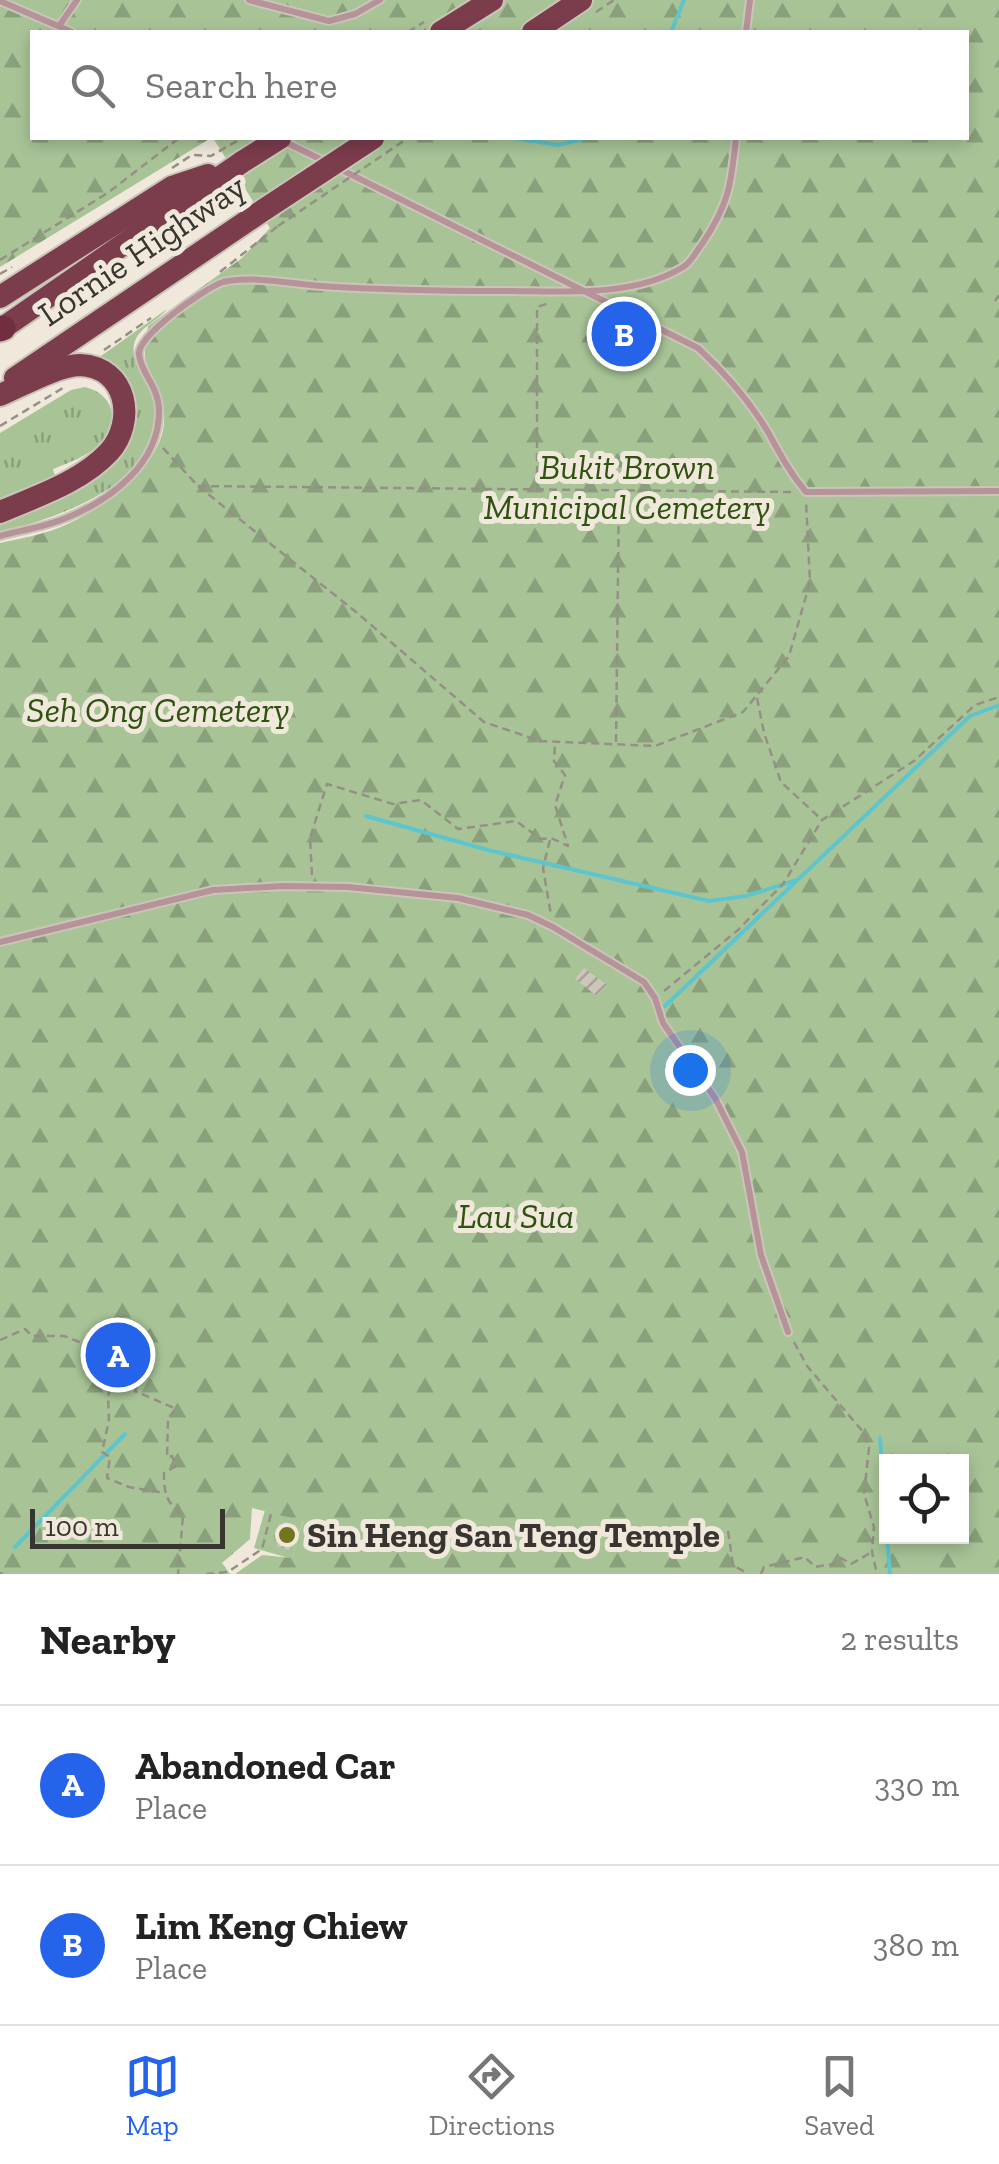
<!DOCTYPE html>
<style>
:root{--surface:#fff;--page:#f2f2f2;--text:#222;--muted:#767676;--line:#e0e0e0;--accent:#2563eb}
body{margin:0;font-family:"Zilla Slab",serif;background:var(--page);color:var(--text)}
.controls{position:absolute;right:30px;bottom:30px;display:grid;overflow:hidden;border-radius:0px;box-shadow:0 5px 15px #0003}
.controls button{width:90px;height:90px;display:grid;place-items:center;padding:0;border:0;border-bottom:2px solid var(--line);background:var(--surface);color:var(--text);font:50px sans-serif}
.scale{position:absolute;left:30px;bottom:25px;width:195px;box-sizing:border-box;padding-left:10px;border:5px solid #383530;border-top:0;font-size:28px;line-height:35px;white-space:nowrap;color:#383530;-webkit-text-stroke:8px #f0e9db;paint-order:stroke}
.you{position:absolute;left:690px;top:1070px;width:35px;height:35px;margin:-25px;border:8px solid #fff;border-radius:50%;background:#1a73e8;box-shadow:0 0 0 15px #1a73e833}
.badge{display:grid;place-items:center;width:65px;height:65px;border-radius:50%;background:var(--accent);color:#fff;font-size:32px;font-weight:700}
.pin{position:absolute;translate:-50% -50%;border:5px solid #fff;box-shadow:0 2px 10px #0006}
.list{margin:0;padding:0;list-style:none}
h2{display:flex;justify-content:space-between;align-items:center;height:130px;margin:0;padding:0 40px;font-size:42px}
h2 small{font-size:32px;font-weight:400;color:var(--muted)}
.list li{display:grid;grid-template-columns:65px 1fr auto;gap:30px;align-items:center;box-sizing:border-box;height:160px;padding:0 40px;border-top:2px solid var(--line)}
.list b{display:block;font-size:38px;white-space:nowrap}
.list p{margin:0;font-size:32px;white-space:nowrap;color:var(--muted)}
.list em{font-size:32px;font-style:normal;color:var(--muted)}
.icon{flex:none;width:55px;height:55px;fill:none;stroke:currentColor;stroke-width:2;stroke-linecap:round;stroke-linejoin:round}
.map{position:relative;flex:none;width:999px;height:1574px;overflow:hidden}
.search{position:absolute;background:var(--surface);box-shadow:0 5px 15px #0003;left:30px;right:30px;top:30px;height:110px;display:flex;align-items:center;gap:25px;box-sizing:border-box;padding:0 35px;border-radius:0px;color:var(--muted);font-size:38px}
.sheet{height:450px;background:var(--surface)}
nav{display:flex;justify-content:space-around;align-items:center;box-sizing:border-box;height:140px;border-top:2px solid var(--line);background:var(--surface);font-size:28px;color:var(--muted)}
nav a{display:grid;justify-items:center;gap:5px}
nav .on{color:var(--accent)}
.map>svg:first-child{display:block}
.grass{fill:url(#grass-tufts)}
.forest{fill:url(#forest-firs);fill-rule:evenodd}
.lines{fill:none;stroke-linecap:round;stroke-linejoin:round}
.stream{stroke:#5dc5cd;stroke-width:4}
.building{fill:url(#building-hatch)}
.service-casing{stroke:#cbc5b9;stroke-width:10}
.trunk-casing{stroke:#cbc5b9;stroke-width:26}
.motorway-casing{stroke:#cbc5b9;stroke-width:29}
.path{stroke:#959086;stroke-width:2.5;stroke-dasharray:8 5;stroke-linecap:butt}
.service{stroke:#b69299;stroke-width:6}
.trunk{stroke:#7b3c4c;stroke-width:22}
.motorway{stroke:#712e40;stroke-width:25}
.trunk-bridge-casing{stroke:#cbc5b9;stroke-width:26;stroke-linecap:butt}
.path-bridge{stroke:#959086;stroke-width:2.5;stroke-dasharray:8 5;stroke-linecap:butt}
.trunk-bridge{stroke:#7b3c4c;stroke-width:22}
.poi-dot{fill:#73751c;stroke:#f0e9db;stroke-width:4}
.labels{text-anchor:middle;dominant-baseline:central;stroke-width:10;stroke-linejoin:round;paint-order:stroke}
.street-label{font-size:35px;fill:#383530;stroke:#f0e9db}
.park-label{font-size:35px;font-style:italic;fill:#2f5210;stroke:#f0e9db}
.poi-label{font-size:35px;font-weight:bold;fill:#383530;stroke:#f0e9db;text-anchor:start}
</style>
<div class="map">
<svg width="999" height="1574" viewBox="0 0 999 1574">
<defs>
<pattern id="grass-tufts" width="24" height="20" patternUnits="userSpaceOnUse" patternTransform="scale(2.5)"><rect width="24" height="20" fill="#a8c497"/><path d="M3 7l-1-3M5 7V3M7 7l1-3M15 17l-1-3M17 17v-4M19 17l1-3" fill="none" stroke="#8aa07c"/></pattern>
<pattern id="forest-firs" width="22" height="20" patternUnits="userSpaceOnUse" patternTransform="scale(2.5)"><rect width="22" height="20" fill="#a8c497"/><path d="M5 1l3.5 6h-7zM16 11l3.5 6h-7z" fill="#8aa07c"/></pattern>
<pattern id="building-hatch" width="6" height="6" patternUnits="userSpaceOnUse" patternTransform="scale(2.5)"><rect width="6" height="6" fill="#cdc6b9"/><path d="M-1 1l2-2M0 6l6-6M5 7l2-2" fill="none" stroke="#a7a297"/></pattern>
</defs>
<rect width="100%" height="100%" fill="#f0e9db"/>
<g class="grass">
<path d="M167 309C158 321 141 326 135 341 128 361 148 380 153 399 172 480 59 518 0 532V525L65 498 63 492 130 435 94 361Z"/>
<path d="M85 387C112 393 122 421 102 442 88 456 71 462 53 469L55 477 0 499V433L71 390Z"/>
<polygon points="265,1510 303,1520 292,1559 254,1548"/>
</g>
<path class="forest" d="M0 0H999V1574H235L262 1555 292 1558 303 1521 252 1508 250 1539 222 1563 230 1574H0V543C17 539 36 536 53 530 93 516 162 469 164 422 166 388 150 382 145 357 144 348 147 335 148 326L242 258 270 228 213 138H966V32H32V138H211L0 267ZM886 1462H962V1536H886Z"/>
<g class="lines">
<g class="stream">
<polyline points="671,32 684,0"/>
<polyline points="514,138 558,145 587,138"/>
<polyline points="366,816 488,850 709,901 746,896 794,881"/>
<polyline points="665,1006 970,716 999,705"/>
<polyline points="880,1438 886,1524"/>
<polyline points="887,1536 890,1574"/>
<polyline points="15,1547 125,1434"/>
</g>
</g>
<g class="building">
<polygon points="584,968 607,985 597,996 575,979"/>
<polygon points="284,1522 296,1525 289,1550 277,1546 278,1543 274,1542 279,1524 283,1525"/>
</g>
<g class="lines">
<g class="service-casing">
<g id="service">
<polyline points="249,0 329,21 355,14 380,0"/>
<polyline points="0,1 72,32"/>
<polyline points="59,26 77,0"/>
<polyline points="746,32 750,0"/>
<polyline points="281,140 324,161"/>
<path d="M340 169 698 348C725 373 749 400 768 432 780 454 790 473 806 492L999 491"/>
<path d="M0 536C22 530 45 527 66 518 111 500 160 463 159 410 159 387 140 372 139 354 138 335 205 288 223 282 248 275 295 284 322 286 383 290 443 291 504 291 560 291 633 298 683 267 691 263 696 251 702 244 729 204 731 185 736 138"/>
<polyline points="0,942 213,890 283,886 348,887 458,898 528,915 553,927 644,982 655,998 663,1023 715,1098 742,1152 761,1255 788,1332"/>
</g>
</g>
<g class="trunk-casing">
<g id="trunk">
<polyline points="441,32 492,0"/>
<polyline points="533,32 581,0"/>
<polyline points="0,297 172,187 208,175"/>
<polyline points="0,330 242,162"/>
<polyline points="15,378 265,209"/>
<path d="M0 395C21 386 59 365 80 365 128 367 136 422 109 452 81 482 37 496 0 512"/>
</g>
</g>
<g class="motorway-casing">
<polyline id="motorway" points="0,329 3,328"/>
</g>
<g class="path">
<polyline points="596,12 614,0"/>
<polyline points="408,32 424,22"/>
<polyline points="172,168 192,155 211,156 242,138"/>
<polyline points="0,260 109,192 179,138"/>
<polyline points="220,272 278,226"/>
<polyline points="0,274 12,267"/>
<polyline points="995,301 999,295"/>
<polyline points="104,350 151,318"/>
<polyline points="0,426 63,388"/>
<polyline points="163,448 198,486 356,612 484,722 540,741 655,746 743,712 789,656 810,582 806,501"/>
<polyline points="198,486 792,492"/>
<polyline points="537,487 537,307 549,303"/>
<polyline points="757,698 764,733 781,782 821,819"/>
<polyline points="616,742 619,490"/>
<polyline points="550,840 543,868 551,915"/>
<polyline points="312,875 310,838 327,784 393,804 421,800 458,829 516,821 541,839 551,838 568,846 555,805 565,775 554,761 555,742"/>
<polyline points="664,991 738,930 783,884 822,820 914,761 975,705 999,697"/>
<path d="M123 1330 113 1355 122 1367 142 1371 135 1391 176 1409 168 1418 167 1457 172 1456 176 1466 164 1473C164 1494 166 1502 183 1516L178 1574"/>
<polyline points="0,1340 25,1329 32,1336 64,1336 112,1355"/>
<polyline points="794,1342 807,1366 864,1433 869,1448 864,1494 874,1527 872,1552 877,1574"/>
<polyline points="118,1363 108,1396 109,1420 102,1452 110,1457 107,1478 129,1487 164,1493"/>
<polyline points="728,1531 733,1565 748,1574"/>
<polyline points="0,1573 3,1574"/>
<polyline points="206,1574 228,1572 262,1549 271,1514"/>
<polyline points="761,1574 764,1567 805,1557 815,1567 834,1564 841,1558 851,1564 872,1552"/>
</g>
<use href="#service" class="service"/>
<use href="#trunk" class="trunk"/>
<use href="#motorway" class="motorway"/>
<g class="trunk-bridge-casing">
<g id="trunk-bridge">
<polyline points="242,162 280,138"/>
<polyline points="265,209 373,138"/>
</g>
</g>
<polyline class="path-bridge" points="278,226 408,138"/>
<use href="#trunk-bridge" class="trunk-bridge"/>
</g>
<circle class="poi-dot" cx="287" cy="1535" r="10"/>
<g class="labels">
<g class="street-label">
<text transform="translate(142 250) rotate(-34)">Lornie Highway</text>
</g>
<g class="park-label">
<text x="627" y="467">Bukit Brown<tspan x="627" dy="40">Municipal Cemetery</tspan></text>
<text x="158" y="710">Seh Ong Cemetery</text>
<text x="516" y="1216">Lau Sua</text>
</g>
<g class="poi-label">
<text x="307" y="1535">Sin Heng San Teng Temple</text>
</g>
</g>
</svg>
<div class="controls">
<button><svg class="icon" aria-label="locate" viewBox="0 0 24 24"><circle cx="12" cy="12" r="6"/><path d="M12 2v4M12 18v4M2 12h4M18 12h4"/></svg></button>
</div>
<div class="scale">100 m</div>
<div class="you"></div>
<div class="pin badge" style="left:118px;top:1355px">A</div>
<div class="pin badge" style="left:624px;top:334px">B</div>
<div class="search"><svg class="icon" aria-label="search" viewBox="0 0 24 24"><circle cx="10" cy="10" r="6"/><path d="M15 15l6 6"/></svg>Search here</div>
</div>
<section class="sheet">
<h2>Nearby<small>2 results</small></h2>
<ul class="list">
<li><span class="badge">A</span><div><b>Abandoned Car</b><p>Place</p></div><em>330 m</em></li>
<li><span class="badge">B</span><div><b>Lim Keng Chiew</b><p>Place</p></div><em>380 m</em></li>
</ul>
</section>
<nav>
<a class="on"><svg class="icon" aria-label="map" viewBox="0 0 24 24"><path d="M3 6l6-2 6 2 6-2v14l-6 2-6-2-6 2zM9 4v14M15 6v14"/></svg>Map</a>
<a><svg class="icon" aria-label="directions" viewBox="0 0 24 24"><path d="M12 3l9 9-9 9-9-9zM9 14v-3h6M13 9l2 2-2 2"/></svg>Directions</a>
<a><svg class="icon" aria-label="saved" viewBox="0 0 24 24"><path d="M7 4h10v16l-5-4-5 4z"/></svg>Saved</a>
</nav>
